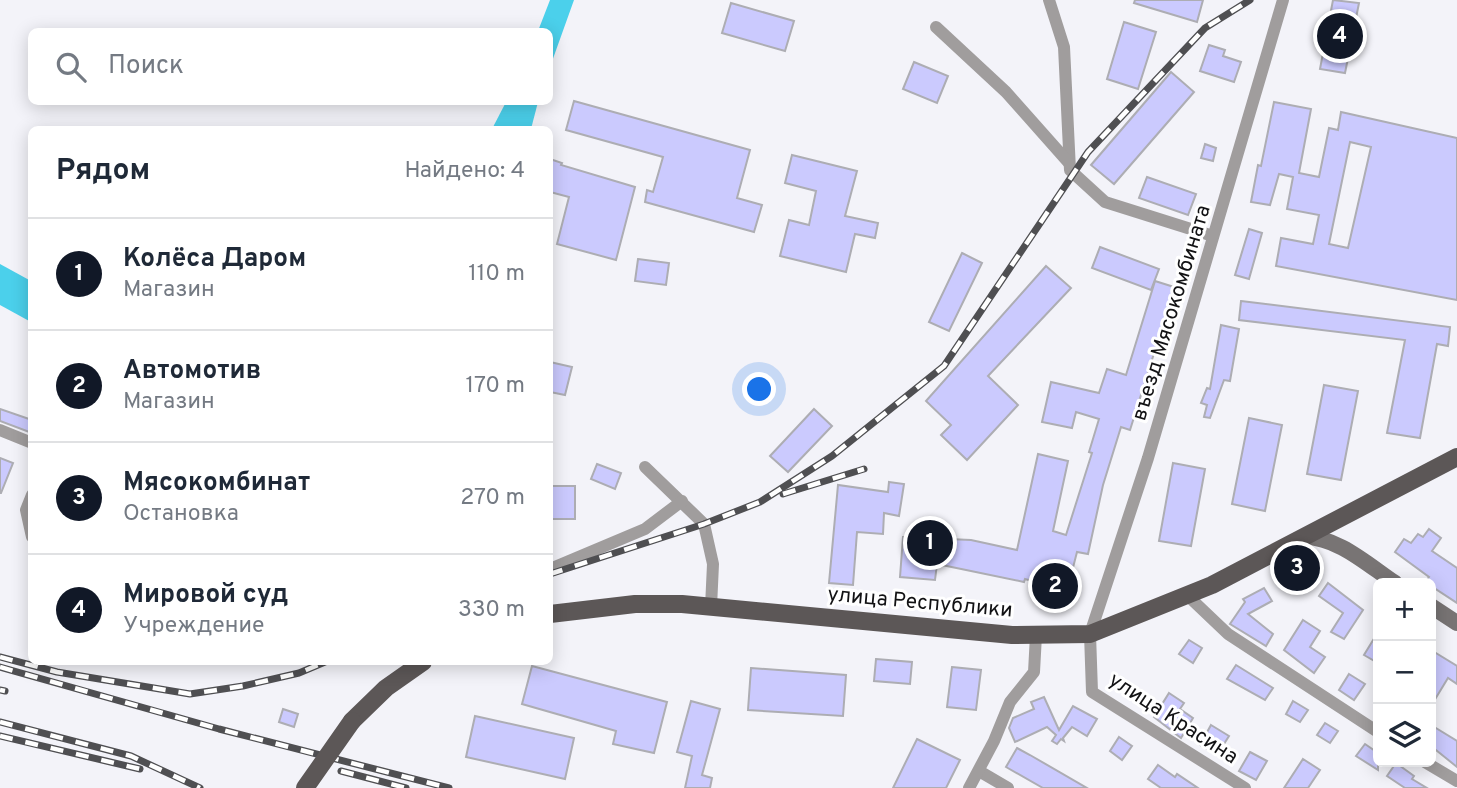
<!DOCTYPE html>
<html lang="ru">
<meta charset="utf-8">
<style>
:root{--surface:#fff;--page:#f6f6f7;--text:#1f2937;--muted:#747a83;--line:#e0e1e3;--accent:#111827}
body{margin:0;font-family:Overpass,sans-serif;background:var(--page);color:var(--text)}
.controls{position:absolute;right:21px;bottom:21px;display:grid;overflow:hidden;border-radius:10px;box-shadow:0 4px 18px #0003}
.controls button{width:63px;height:63px;display:grid;place-items:center;padding:0;border:0;border-bottom:2px solid var(--line);background:var(--surface);color:var(--text);font:35px sans-serif}
.you{position:absolute;left:760px;top:390px;width:24px;height:24px;margin:-18px;border:5px solid #fff;border-radius:50%;background:#1a73e8;box-shadow:0 0 0 10px #1a73e833}
.badge{display:grid;place-items:center;width:46px;height:46px;border-radius:50%;background:var(--accent);color:#fff;font-size:23px;font-weight:700}
.pin{position:absolute;translate:-50% -50%;border:4px solid #fff;box-shadow:0 2px 7px #0006}
.list{margin:0;padding:0;list-style:none}
h2{display:flex;justify-content:space-between;align-items:center;height:91px;margin:0;padding:0 28px;font-size:30px}
h2 small{font-size:23px;font-weight:400;color:var(--muted)}
.list li{display:grid;grid-template-columns:46px 1fr auto;gap:21px;align-items:center;box-sizing:border-box;height:112px;padding:0 28px;border-top:2px solid var(--line)}
.list b{display:block;font-size:26px;white-space:nowrap}
.list p{margin:0;font-size:23px;white-space:nowrap;color:var(--muted)}
.list em{font-size:23px;font-style:normal;color:var(--muted)}
.icon{flex:none;width:38px;height:38px;fill:none;stroke:currentColor;stroke-width:2;stroke-linecap:round;stroke-linejoin:round}
.map{position:relative;flex:none;width:1457px;height:788px;overflow:hidden}
.search{position:absolute;background:var(--surface);box-shadow:0 4px 18px #0003;left:28px;top:28px;width:525px;height:77px;display:flex;align-items:center;gap:18px;box-sizing:border-box;padding:0 24px;border-radius:10px;color:var(--muted);font-size:26px}
.panel{position:absolute;background:var(--surface);box-shadow:0 4px 18px #0003;left:28px;top:126px;width:525px;height:539px;border-radius:10px}
.map>svg:first-child{display:block}
.water{fill:#4bd0eb}
.building{fill:#cbcafe;stroke:#adadb3;stroke-width:2;fill-rule:evenodd}
.lines{fill:none;stroke-linecap:round;stroke-linejoin:round}
.minor{stroke:#a09d9d;stroke-width:12}
.secondary{stroke:#787474;stroke-width:16}
.primary{stroke:#5c5757;stroke-width:18}
.rail-casing{stroke:#4f4f52;stroke-width:7}
.rail{stroke:#fff;stroke-width:4.5;stroke-dasharray:13;stroke-linecap:butt}
.primary-bridge{stroke:#5c5757;stroke-width:18}
.labels{text-anchor:middle;dominant-baseline:central;stroke-width:6;stroke-linejoin:round;paint-order:stroke}
.street-label{font-size:21px;fill:#121214;stroke:#fff}
</style>
<div class="map">
<svg width="1457" height="788" viewBox="0 0 1457 788">
<rect width="100%" height="100%" fill="#f3f3f9"/>
<g class="water">
<polygon points="550,0 574,0 550,67 550,32 538,31"/>
<polygon points="506,102 538,102 531,129 492,129"/>
<polygon points="0,264 31,281 31,322 0,305"/>
</g>
<g class="building">
<polygon points="1135,0 1203,0 1197,22 1134,3"/>
<polygon points="1333,0 1359,3 1345,73 1320,69"/>
<polygon points="731,3 794,21 785,51 722,33"/>
<polygon points="1124,22 1156,32 1138,89 1107,79"/>
<polygon points="1209,45 1225,50 1223,56 1241,62 1234,82 1200,71"/>
<polygon points="914,62 948,76 937,103 903,89"/>
<polygon points="1171,72 1194,92 1114,184 1091,165"/>
<polygon points="574,101 750,150 737,198 762,205 754,232 645,202 647,190 653,192 663,157 566,130"/>
<path d="M1274 102 1311 109 1299 173 1319 177 1329 128 1338 130 1341 112 1457 138V300L1276 266 1281 238 1313 244 1319 215 1287 209 1293 177 1279 174 1270 205 1251 202 1258 165 1261 166ZM1350 142 1371 147 1348 248 1329 244Z"/>
<polygon points="1205,144 1216,148 1213,161 1201,158"/>
<polygon points="792,155 857,171 845,216 878,223 875,238 855,234 846,272 780,256 789,220 809,225 816,191 785,183"/>
<polygon points="550,159 562,163 561,165 635,187 616,260 557,244 569,197 550,192"/>
<polygon points="1147,177 1196,194 1188,215 1139,198"/>
<polygon points="1249,229 1262,233 1249,279 1235,275"/>
<polygon points="1100,247 1159,269 1151,290 1092,268"/>
<polygon points="962,253 982,263 949,331 929,322"/>
<polygon points="638,259 669,263 666,285 635,281"/>
<polygon points="1046,266 1071,288 988,376 1018,405 967,460 941,435 951,425 926,401"/>
<polygon points="1155,281 1174,287 1171,299 1130,430 1121,427 1103,485 1088,554 1077,552 1067,591 1025,579 1024,582 937,564 935,580 900,577 903,537 971,540 1017,550 1038,454 1068,461 1053,531 1066,535 1092,453 1089,452 1099,419 1076,412 1072,428 1042,422 1051,382 1099,393 1107,369 1126,375"/>
<polygon points="1241,301 1450,327 1448,346 1437,344 1420,438 1387,433 1405,340 1239,320"/>
<polygon points="1221,325 1239,329 1230,381 1224,380 1210,418 1204,417 1207,405 1201,403 1207,388 1210,389"/>
<polygon points="550,362 572,367 565,395 550,392"/>
<polygon points="1324,385 1358,391 1341,480 1307,474"/>
<polygon points="0,409 32,420 32,433 0,421"/>
<polygon points="814,409 832,426 788,472 770,456"/>
<polygon points="1249,418 1282,425 1265,511 1232,504"/>
<polygon points="0,458 13,463 1,493 0,493"/>
<polygon points="1173,463 1205,469 1191,546 1159,541"/>
<polygon points="597,464 621,473 615,489 591,479"/>
<polygon points="889,482 904,484 899,516 884,513 883,534 857,532 853,585 829,583 838,485 888,492"/>
<rect x="550" y="486" width="25" height="33"/>
<polygon points="1429,529 1441,538 1432,551 1457,568 1457,603 1425,582 1429,577 1395,552 1404,539 1411,543 1418,534 1423,537"/>
<polygon points="1328,583 1363,610 1344,639 1331,632 1343,613 1319,596"/>
<polygon points="1264,588 1272,601 1248,614 1273,634 1266,646 1230,624 1245,602 1243,599"/>
<polygon points="1303,620 1320,631 1310,647 1325,657 1314,673 1284,650"/>
<polygon points="1378,632 1378,663 1364,655"/>
<polygon points="1189,640 1202,648 1193,663 1179,654"/>
<polygon points="1431,650 1457,666 1457,684 1448,678 1431,706"/>
<polygon points="876,659 912,662 910,684 874,681"/>
<polygon points="1236,665 1273,688 1265,700 1227,679"/>
<polygon points="532,666 667,702 654,753 613,744 616,731 522,704"/>
<polygon points="952,667 981,670 976,710 947,707"/>
<polygon points="751,668 846,675 843,716 748,710"/>
<polygon points="1349,674 1365,684 1354,700 1339,690"/>
<polygon points="1169,693 1184,703 1180,709 1193,718 1181,738 1154,717"/>
<polygon points="1044,697 1059,730 1073,706 1097,719 1087,736 1072,727 1063,738 1064,741 1061,739 1057,744 1052,741 1056,735 1047,727 1015,742 1009,728 1013,718 1034,709 1031,702"/>
<polygon points="691,701 720,709 702,775 712,778 710,788 685,788 692,756 677,752"/>
<polygon points="1293,701 1308,710 1300,722 1286,714"/>
<polygon points="283,709 298,714 294,727 279,722"/>
<polygon points="475,716 574,738 565,779 466,757"/>
<polygon points="1325,723 1338,731 1330,743 1317,735"/>
<polygon points="1211,725 1229,736 1217,755 1200,745"/>
<polygon points="1431,725 1457,741 1457,767 1431,746"/>
<polygon points="1119,737 1132,746 1122,760 1110,751"/>
<polygon points="917,739 960,760 946,788 893,788"/>
<polygon points="1365,744 1378,753 1378,770 1356,756"/>
<polygon points="1017,748 1030,755 1087,788 1043,788 1006,767"/>
<polygon points="1250,752 1267,761 1256,780 1239,771"/>
<polygon points="1303,759 1320,770 1308,788 1284,788"/>
<polygon points="1396,763 1414,776 1412,779 1427,788 1405,788 1387,776"/>
<polygon points="1158,765 1175,777 1177,774 1198,788 1161,788 1148,779"/>
</g>
<g class="lines">
<g class="minor">
<polyline points="1049,0 1064,47 1070,170 1105,202 1213,236"/>
<polyline points="936,27 1006,92 1069,163"/>
<polyline points="0,430 32,443"/>
<polyline points="645,467 704,524 713,564 711,607"/>
<polyline points="32,495 26,510 32,537"/>
<polyline points="550,569 645,529 682,501"/>
<polyline points="1187,595 1228,634 1378,732"/>
<polyline points="1425,762 1457,781"/>
<polyline points="979,771 1008,788"/>
<polyline points="969,788 994,741 1010,702 1034,672 1036,635"/>
<polyline points="1245,788 1092,692 1090,634 1148,458 1283,0"/>
</g>
<g class="secondary">
<path d="M1303 537C1337 536 1368 565 1395 583"/>
<polyline points="1431,606 1457,623"/>
</g>
<g class="primary">
<polyline points="550,614 635,604 682,604 1012,635 1090,634 1212,585 1457,457"/>
<polyline points="352,721 386,688 423,662"/>
</g>
<g class="rail-casing">
<g id="rail">
<polyline points="783,494 864,469"/>
<polyline points="550,574 704,524 760,502 832,456 944,366 1088,152 1205,28 1250,0"/>
<polyline points="0,657 57,672 190,694 243,686 299,673 325,662"/>
<polyline points="0,667 219,729 449,788"/>
<polyline points="0,690 5,691"/>
<polyline points="0,722 131,756 200,788"/>
<polyline points="0,736 140,769"/>
<polyline points="341,771 406,788"/>
</g>
</g>
<use href="#rail" class="rail"/>
<polyline class="primary-bridge" points="305,788 352,721"/>
</g>
<g class="labels">
<g class="street-label">
<text transform="translate(1172 313) rotate(-73)">въезд Мясокомбината</text>
<text transform="translate(920 603) rotate(5)">улица Республики</text>
<text transform="translate(1173 719) rotate(33)">улица Красина</text>
</g>
</g>
</svg>
<div class="controls">
<button>+</button>
<button>−</button>
<button><svg class="icon" aria-label="layers" viewBox="0 0 24 24"><path d="M12 4l9 5-9 5-9-5zM3 14l9 5 9-5"/></svg></button>
</div>
<div class="you"></div>
<div class="pin badge" style="left:930px;top:543px">1</div>
<div class="pin badge" style="left:1055px;top:586px">2</div>
<div class="pin badge" style="left:1297px;top:568px">3</div>
<div class="pin badge" style="left:1340px;top:36px">4</div>
<div class="search"><svg class="icon" aria-label="search" viewBox="0 0 24 24"><circle cx="10" cy="10" r="6"/><path d="M15 15l6 6"/></svg>Поиск</div>
<section class="panel">
<h2>Рядом<small>Найдено: 4</small></h2>
<ul class="list">
<li><span class="badge">1</span><div><b>Колёса Даром</b><p>Магазин</p></div><em>110 m</em></li>
<li><span class="badge">2</span><div><b>Автомотив</b><p>Магазин</p></div><em>170 m</em></li>
<li><span class="badge">3</span><div><b>Мясокомбинат</b><p>Остановка</p></div><em>270 m</em></li>
<li><span class="badge">4</span><div><b>Мировой суд</b><p>Учреждение</p></div><em>330 m</em></li>
</ul>
</section>
</div>
